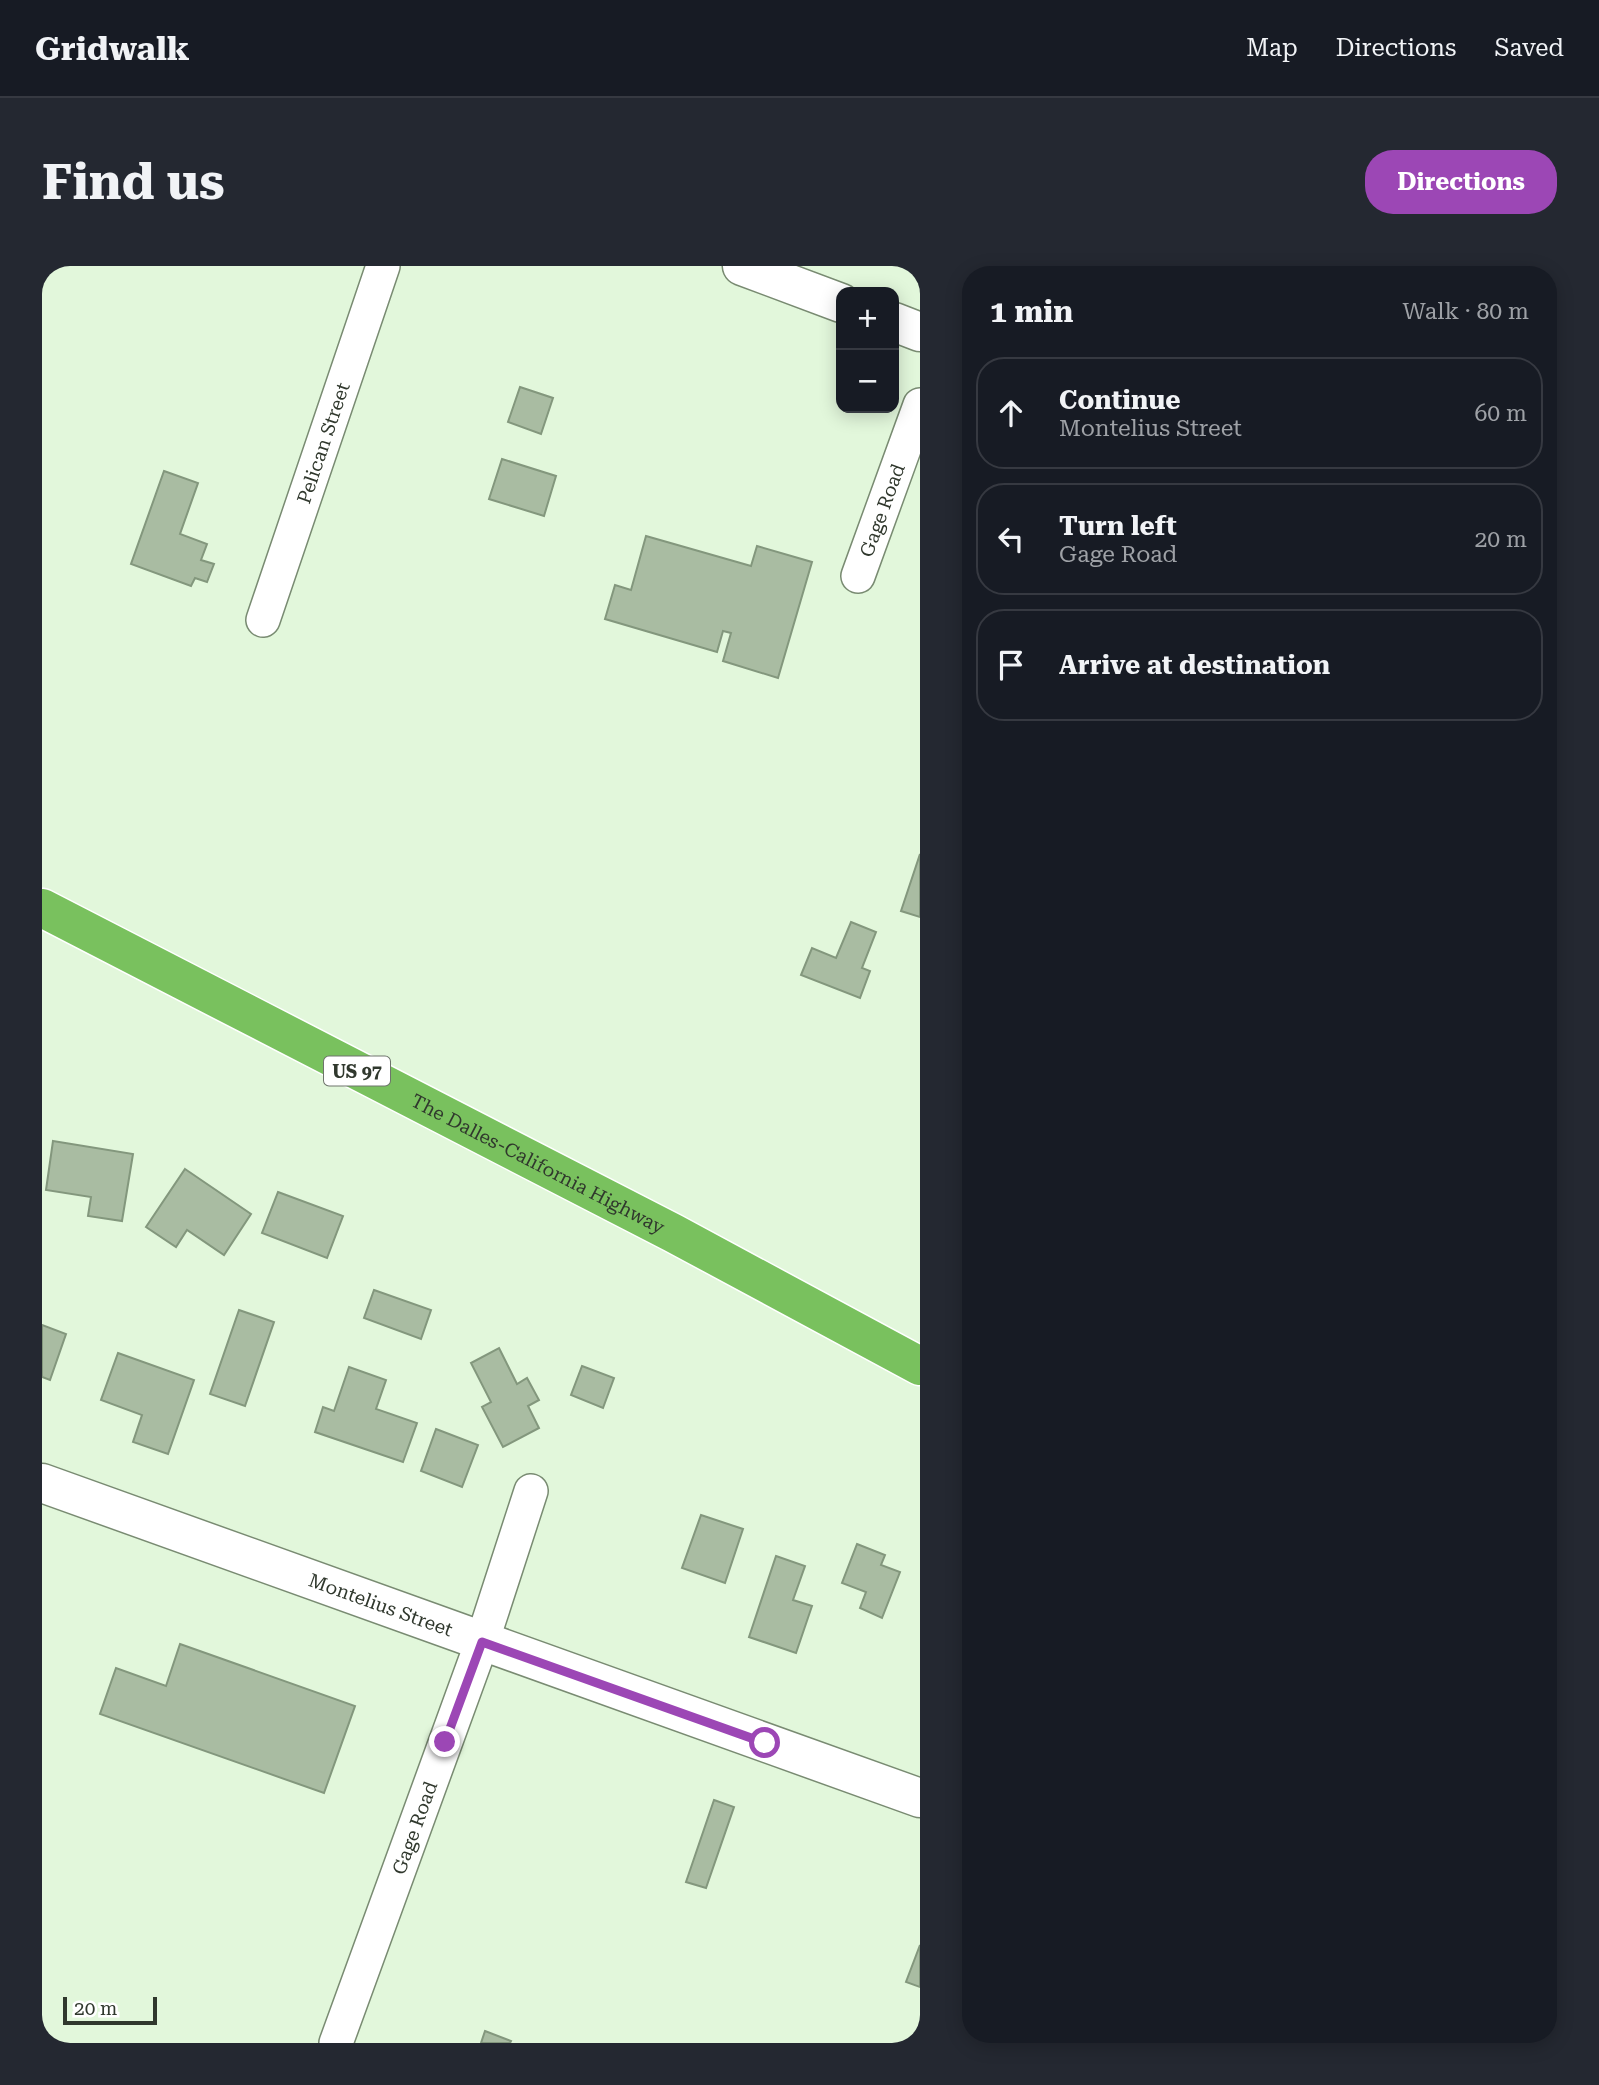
<!DOCTYPE html>
<meta charset="utf-8">
<style>
:root{--surface:#171b24;--page:#242831;--text:#f1f3f6;--muted:#9ea1a6;--line:#363941;--accent:#9c47b5}
body{margin:0;font-family:"Roboto Serif",serif;background:var(--page);color:var(--text)}
.controls{position:absolute;right:21px;top:21px;display:grid;overflow:hidden;border-radius:14px;box-shadow:0 4px 18px #0003}
.controls button{width:63px;height:63px;display:grid;place-items:center;padding:0;border:0;border-bottom:2px solid var(--line);background:var(--surface);color:var(--text);font:35px sans-serif}
.scale{position:absolute;left:21px;bottom:18px;width:94px;box-sizing:border-box;padding-left:7px;border:4px solid #30382d;border-top:0;font-size:19px;line-height:24px;white-space:nowrap;color:#30382d;-webkit-text-stroke:5px #fff;paint-order:stroke}
.stop{position:absolute;width:21px;height:21px;margin:-16px;border:5px solid #9c47b5;border-radius:50%;background:#fff}
.stop.end{background:#9c47b5;border-color:#fff;box-shadow:0 2px 7px #0008}
.list{margin:0;padding:0;list-style:none}
h2{display:flex;justify-content:space-between;align-items:center;height:91px;margin:0;padding:0 28px;font-size:30px}
h2 small{font-size:23px;font-weight:400;color:var(--muted)}
.list li{display:grid;grid-template-columns:46px 1fr auto;gap:21px;align-items:center;box-sizing:border-box;height:112px;margin:0 14px 14px;padding:0 14px;border:2px solid var(--line);border-radius:28px}
.list b{display:block;font-size:26px;white-space:nowrap}
.list p{margin:0;font-size:23px;white-space:nowrap;color:var(--muted)}
.list em{font-size:23px;font-style:normal;color:var(--muted)}
.icon{flex:none;width:38px;height:38px;fill:none;stroke:currentColor;stroke-width:2;stroke-linecap:round;stroke-linejoin:round}
.map{position:relative;flex:none;width:878px;height:1777px;overflow:hidden;border-radius:28px}
header{display:flex;align-items:center;gap:42px;box-sizing:border-box;height:98px;padding:0 35px;background:var(--surface);border-bottom:2px solid var(--line)}
header strong{font-size:33px}
nav{display:flex;gap:38px;margin-inline-start:auto;font-size:24px}
.intro{display:flex;align-items:center;justify-content:space-between;box-sizing:border-box;height:168px;padding:0 42px}
h1{margin:0;font-size:49px}
.button{padding:18px 32px;border-radius:28px;background:var(--accent);color:#fff;font-size:24px;font-weight:700}
main{display:flex;gap:42px;padding:0 42px}
aside{flex:1;background:var(--surface);border-radius:28px;box-shadow:0 4px 18px #0003}
.map>svg:first-child{display:block}
.building{fill:#a9bca2;stroke:#83977d;stroke-width:2}
.lines{fill:none;stroke-linecap:round;stroke-linejoin:round}
.street-casing{stroke:#798b72;stroke-width:36}
.secondary-casing{stroke:#798b72;stroke-width:41}
.highway-casing{stroke:#fff;stroke-width:41}
.street{stroke:#fff;stroke-width:33}
.secondary{stroke:#fff;stroke-width:38}
.highway{stroke:#79c15e;stroke-width:38}
.route{stroke:#9c47b5;stroke-width:9}
.labels{text-anchor:middle;dominant-baseline:central;stroke-width:6;stroke-linejoin:round;paint-order:stroke}
.shield{fill:#fff;stroke:#6e746c;stroke-width:2}
.shield-label{font-size:18px;font-weight:bold;fill:#30382d}
.street-label{font-size:19px;fill:#30382d;stroke:#fff}
</style>
<header>
<strong>Gridwalk</strong>
<nav><a>Map</a><a>Directions</a><a>Saved</a></nav>
</header>
<div class="intro"><h1>Find us</h1><a class="button">Directions</a></div>
<main>
<div class="map">
<svg width="878" height="1777" viewBox="0 0 878 1777">
<rect width="100%" height="100%" fill="#e2f7db"/>
<g class="building">
<polygon points="478,121 511,132 499,168 466,156"/>
<polygon points="460,193 514,210 502,250 447,233"/>
<polygon points="122,205 156,217 138,268 165,278 159,294 172,298 165,316 153,312 149,320 89,298"/>
<polygon points="604,270 709,300 715,280 770,296 736,412 681,395 689,367 681,365 675,386 563,353 573,319 589,324"/>
<polygon points="878,588 878,651 859,645"/>
<polygon points="809,656 834,666 820,702 828,705 818,732 759,709 770,682 794,692"/>
<polygon points="11,875 91,888 80,955 46,950 49,931 4,924"/>
<polygon points="143,903 209,948 182,989 145,964 134,981 104,961"/>
<polygon points="236,926 301,950 285,992 220,967"/>
<polygon points="332,1024 389,1044 379,1073 322,1052"/>
<polygon points="197,1044 232,1056 203,1140 168,1128"/>
<polygon points="0,1059 24,1068 8,1114 0,1111"/>
<polygon points="457,1082 475,1118 485,1112 497,1134 486,1140 497,1162 461,1181 440,1141 449,1136 429,1097"/>
<polygon points="76,1087 152,1114 126,1188 91,1176 100,1149 59,1134"/>
<polygon points="540,1100 572,1112 561,1142 529,1129"/>
<polygon points="307,1101 344,1114 334,1143 375,1157 361,1196 273,1166 281,1141 292,1145"/>
<polygon points="394,1163 436,1179 420,1221 379,1205"/>
<polygon points="659,1249 701,1263 683,1317 640,1302"/>
<polygon points="815,1278 843,1289 839,1299 858,1306 840,1352 818,1342 824,1326 800,1317"/>
<polygon points="734,1290 763,1300 751,1334 770,1340 754,1387 707,1371"/>
<polygon points="138,1378 313,1440 282,1527 58,1448 74,1402 124,1420"/>
<polygon points="672,1534 692,1541 664,1622 644,1616"/>
<polygon points="878,1679 878,1721 864,1716"/>
<polygon points="443,1765 469,1775 468,1777 439,1777"/>
</g>
<g class="lines">
<g class="street-casing">
<g id="street">
<path id="s1" d="M816 310 878 139"/>
<path id="s2" d="M221 354 341 0"/>
<path id="s3" d="M294 1777 440 1376 489 1225"/>
</g>
</g>
<g class="secondary-casing">
<g id="secondary">
<polyline points="700,0 799,37"/>
<polyline points="852,56 878,66"/>
<path id="s4" d="M0 1217 878 1532"/>
</g>
</g>
<g class="highway-casing">
<g id="highway">
<path id="s5" d="M0 642 631 967 878 1100"/>
</g>
</g>
<use href="#street" class="street"/>
<use href="#secondary" class="secondary"/>
<use href="#highway" class="highway"/>
</g>
<g class="lines">
<polyline class="route" points="403,1476 440,1376 723,1477"/>
</g>
<g class="labels">
<rect class="shield" x="282" y="790.5" width="66" height="29" rx="5"/>
<g class="shield-label">
<text x="315" y="805">US 97</text>
</g>
<g class="street-label">
<text stroke="none"><textPath href="#s2" startOffset="187">Pelican Street</textPath></text>
<text stroke="none"><textPath href="#s1" startOffset="70">Gage Road</textPath></text>
<text stroke="none"><textPath href="#s5" startOffset="558">The Dalles-California Highway</textPath></text>
<text stroke="none"><textPath href="#s4" startOffset="360">Montelius Street</textPath></text>
<text stroke="none"><textPath href="#s3" startOffset="229">Gage Road</textPath></text>
</g>
</g>
</svg>
<div class="controls">
<button>+</button>
<button>−</button>
</div>
<div class="scale">20 m</div>
<div class="stop" style="left:723px;top:1477px"></div>
<div class="stop end" style="left:403px;top:1476px"></div>
</div>
<aside>
<h2>1 min<small>Walk · 80 m</small></h2>
<ul class="list">
<li><svg class="icon" aria-label="ahead" viewBox="0 0 24 24"><path d="M12 20V5M6 11l6-6 6 6"/></svg><div><b>Continue</b><p>Montelius Street</p></div><em>60 m</em></li>
<li><svg class="icon" aria-label="left" viewBox="0 0 24 24"><path d="M17 20v-9H6M10 6l-5 5 5 5"/></svg><div><b>Turn left</b><p>Gage Road</p></div><em>20 m</em></li>
<li><svg class="icon" aria-label="arrive" viewBox="0 0 24 24"><path d="M6 21V4h12l-3 4 3 4H6"/></svg><div><b>Arrive at destination</b></div></li>
</ul>
</aside>
</main>
